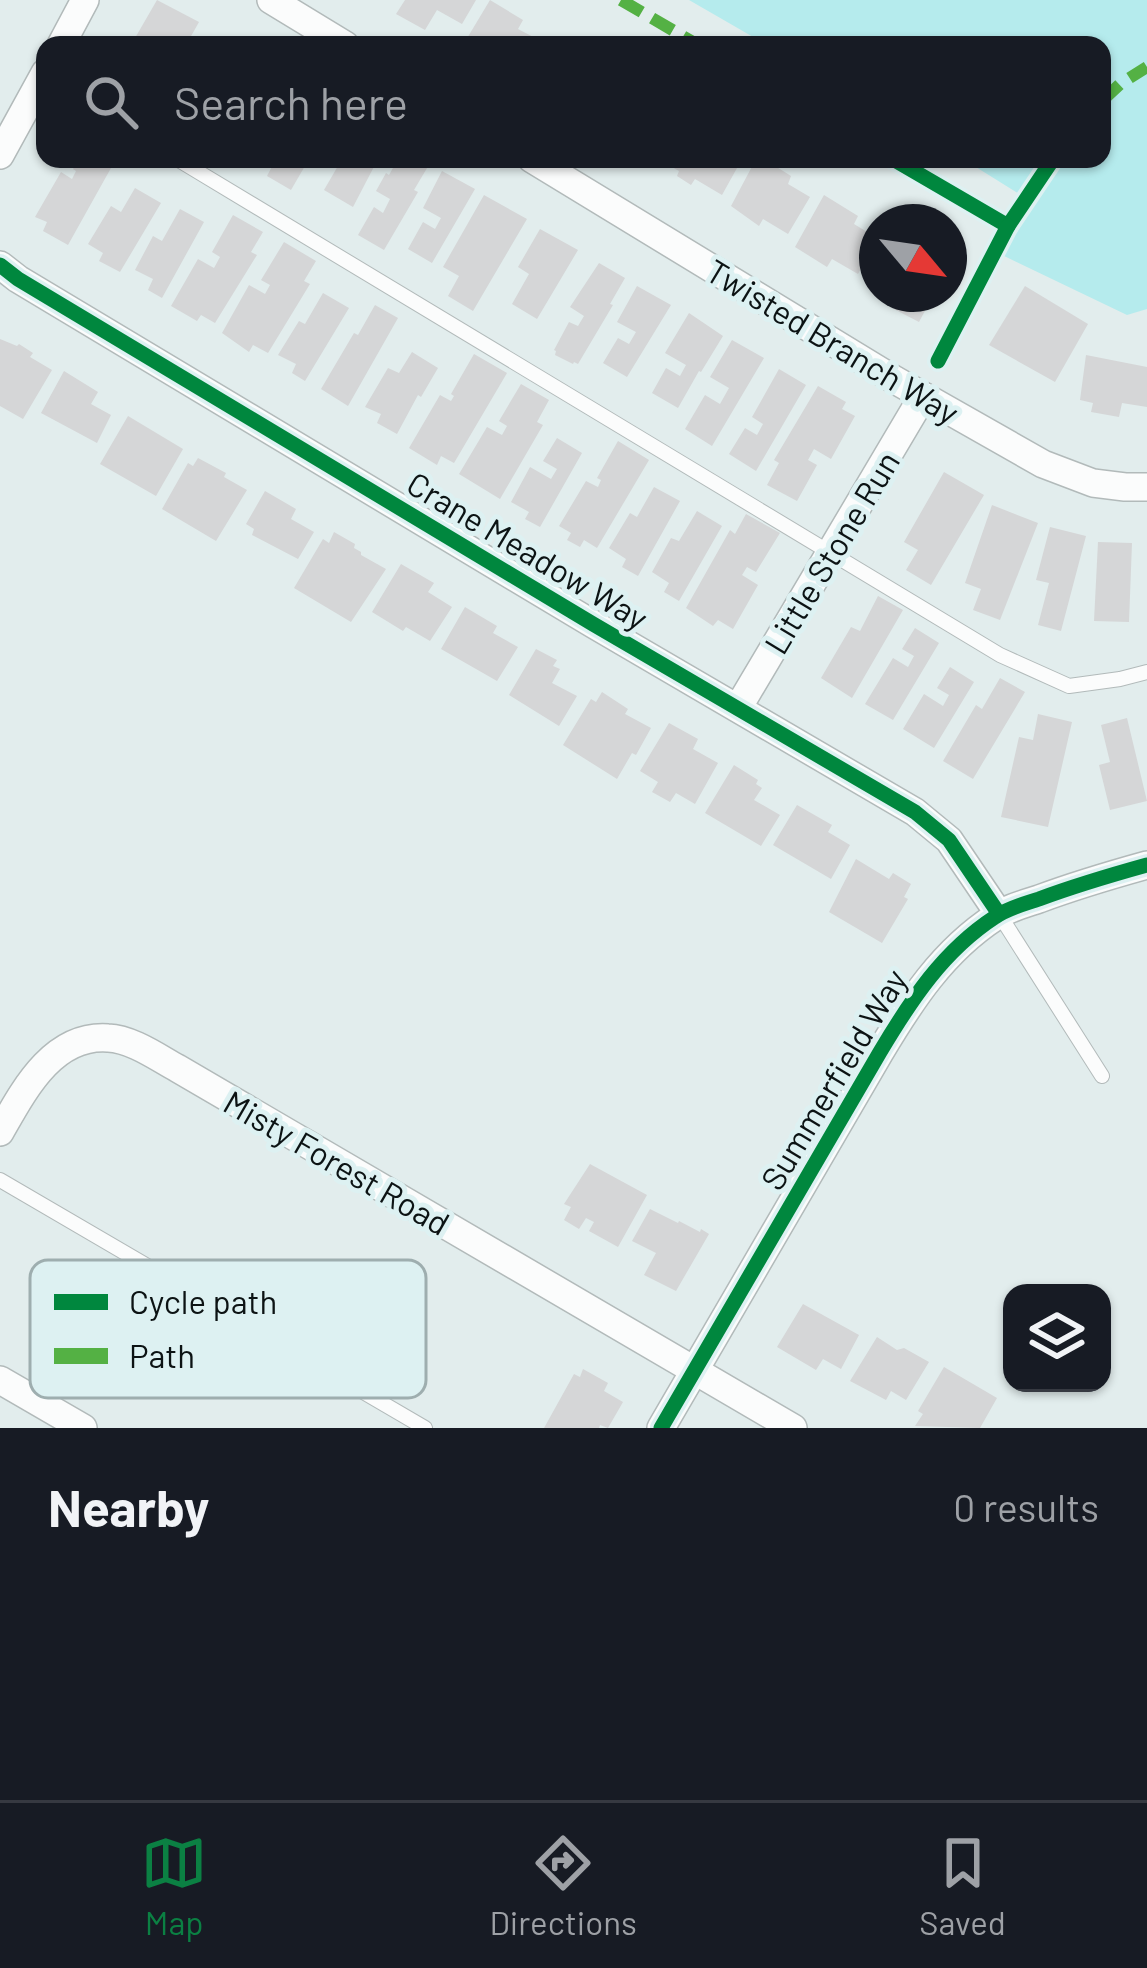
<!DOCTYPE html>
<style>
:root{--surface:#171b24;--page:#20242c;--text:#f1f3f6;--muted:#9ea1a6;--line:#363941;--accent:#0b8043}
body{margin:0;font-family:Barlow,sans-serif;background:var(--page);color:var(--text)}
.controls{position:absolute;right:36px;bottom:36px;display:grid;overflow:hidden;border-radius:24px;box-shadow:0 3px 9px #0004}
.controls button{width:108px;height:108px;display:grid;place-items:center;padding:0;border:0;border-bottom:3px solid var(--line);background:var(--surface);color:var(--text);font:60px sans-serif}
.compass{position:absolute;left:859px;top:204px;width:108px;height:108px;border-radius:50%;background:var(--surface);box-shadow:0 3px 9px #0004;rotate:119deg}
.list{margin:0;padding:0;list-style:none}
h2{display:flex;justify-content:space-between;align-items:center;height:156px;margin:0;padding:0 48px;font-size:51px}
h2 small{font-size:39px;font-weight:400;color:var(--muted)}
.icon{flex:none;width:66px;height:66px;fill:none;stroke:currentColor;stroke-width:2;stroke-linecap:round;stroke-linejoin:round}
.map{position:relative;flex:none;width:1147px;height:1428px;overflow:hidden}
.search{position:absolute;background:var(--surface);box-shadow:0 3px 9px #0004;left:36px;right:36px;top:36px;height:132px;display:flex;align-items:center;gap:30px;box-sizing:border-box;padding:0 42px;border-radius:24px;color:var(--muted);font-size:45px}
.sheet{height:372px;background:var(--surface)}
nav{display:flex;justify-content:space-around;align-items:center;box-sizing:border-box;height:168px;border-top:3px solid var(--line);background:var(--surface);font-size:33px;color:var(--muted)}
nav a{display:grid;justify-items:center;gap:6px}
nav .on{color:var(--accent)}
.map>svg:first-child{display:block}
.green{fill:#b5ebed}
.building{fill:#d5d6d7}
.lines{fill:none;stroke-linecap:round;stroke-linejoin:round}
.lane-casing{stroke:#b2baba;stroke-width:16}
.street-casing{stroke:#b2baba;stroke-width:30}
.lane{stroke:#fbfcfc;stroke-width:14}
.street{stroke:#fbfcfc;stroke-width:27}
.quiet{stroke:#54b144;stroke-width:12;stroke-dasharray:24 12;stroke-linecap:butt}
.cycleway-casing{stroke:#ddf1f2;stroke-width:22}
.cycleway{stroke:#00873e;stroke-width:15}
.labels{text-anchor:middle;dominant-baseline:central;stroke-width:10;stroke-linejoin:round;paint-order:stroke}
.street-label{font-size:33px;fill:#0c1314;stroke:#ddf1f2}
.key{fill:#ddf1f2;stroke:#9eaeaf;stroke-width:3}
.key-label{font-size:33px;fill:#0c1314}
</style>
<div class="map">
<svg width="1147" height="1428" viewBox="0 0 1147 1428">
<rect width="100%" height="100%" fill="#e2eded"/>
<polygon class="green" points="689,0 1147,0 1147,309 1127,315 1000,254 1029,200 963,159 1102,159 1102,45 767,45"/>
<g class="building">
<polygon points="157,0 199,22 186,45 131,45"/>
<polygon points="405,0 476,0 462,24 437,10 425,30 396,14"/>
<polygon points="490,0 523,20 518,29 541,41 539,45 463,45"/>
<polygon points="79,159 116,159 68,245 43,231 47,222 35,217 61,172 72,179 76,171 73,169"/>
<polygon points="276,159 309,159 291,190 267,176"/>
<polygon points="342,159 378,159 353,207 324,190"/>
<polygon points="398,159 422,159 430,163 414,190 418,192 384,250 358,235 374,207 383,213 390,199 376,191 386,173 389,175"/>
<polygon points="667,159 742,159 722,195 695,179 691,185 677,176 679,171 665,163"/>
<polygon points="756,159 764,159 791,176 788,184 810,197 788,234 763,219 759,226 731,206"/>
<polygon points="442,171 475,189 432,263 408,249 423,222 435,229 441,218 423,208"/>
<polygon points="135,188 161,203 120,272 99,261 103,253 88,244 111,206 121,212"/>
<polygon points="484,195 527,219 473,311 448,296 459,276 443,267"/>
<polygon points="824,195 858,216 854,224 877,238 858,274 832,259 827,267 795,247"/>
<polygon points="180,209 204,222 162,298 148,290 153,279 135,270 153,236 162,241"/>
<polygon points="233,215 263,232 251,252 257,255 215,323 201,315 197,321 171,306 198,259 214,268 220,257 212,252"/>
<polygon points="540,229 578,250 537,319 512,304 529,274 518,267"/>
<polygon points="284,242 316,261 304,281 310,284 268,353 253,345 249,352 222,333 249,285 265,294 270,285 261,280"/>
<polygon points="599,263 625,278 610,304 613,305 578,364 574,362 573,364 555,355 556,351 554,350 569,322 578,326 584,316 570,307"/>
<polygon points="637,286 671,305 627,377 603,363 618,338 629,344 636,332 617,322"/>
<polygon points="1025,286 1088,324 1055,382 989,345"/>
<polygon points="323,293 349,308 305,381 292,373 296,364 278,355 299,321 305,324"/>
<polygon points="896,294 934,294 919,322 890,307"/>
<polygon points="375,305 398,318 348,406 321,389 354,333 358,335"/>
<polygon points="689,313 723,336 701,372 699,371 678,408 652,393 666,368 680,376 686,365 665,353"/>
<polygon points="0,339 17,346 19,344 33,353 30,357 52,370 23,419 0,406"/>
<polygon points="732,340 764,358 712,446 685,429 705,395 720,404 729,388 710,377"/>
<polygon points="412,352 438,368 421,397 418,395 397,434 377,423 381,414 365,407 388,368 399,373"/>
<polygon points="474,354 507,373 454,463 441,456 437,465 409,448 440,395 451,401 454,396 451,394"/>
<polygon points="1086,355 1147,367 1147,407 1122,403 1119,417 1091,412 1093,403 1080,400"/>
<polygon points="779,369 806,385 756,471 729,454 745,428 757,435 763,424 752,417"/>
<polygon points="64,371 98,392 91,404 111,415 97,443 41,413"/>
<polygon points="521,384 549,400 537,422 543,425 500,499 459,474 487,427 502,435 507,426 499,421"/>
<polygon points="818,386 846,402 842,409 855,416 831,459 814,449 808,460 817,465 797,501 767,485 779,463 774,460"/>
<polygon points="128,416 183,449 156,496 100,464"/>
<polygon points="557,438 582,453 540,527 525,519 529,512 511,502 530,467 551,479 557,469 543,461"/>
<polygon points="618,441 649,460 597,548 584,540 580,547 567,540 571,533 559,526 586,481 598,487 601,480 597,478"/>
<polygon points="198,458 226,473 224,477 247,490 216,541 162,509 188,463 193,466"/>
<polygon points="944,472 984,495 931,585 906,570 918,550 904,542"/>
<polygon points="654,487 680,501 638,576 622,567 626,559 609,548 630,513 637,517"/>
<polygon points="265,491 296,509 291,519 314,532 298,559 252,535 254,529 246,524"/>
<polygon points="992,505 1038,523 1000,620 973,610 981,589 965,583"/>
<polygon points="697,511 722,526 679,601 664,592 669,583 652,572 671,538 679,541"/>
<polygon points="746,514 780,533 756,572 747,567 742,575 758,585 733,629 718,620 713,626 686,608 730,530 735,534"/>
<polygon points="1050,527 1086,536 1061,631 1038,625 1049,583 1036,580"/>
<polygon points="334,532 355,544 354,548 361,552 361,555 386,569 351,622 294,588 323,539 329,543"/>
<polygon points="1098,542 1132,543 1129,622 1094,621"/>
<polygon points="401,564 434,583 428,592 452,607 430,641 406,627 403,631 372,612"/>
<polygon points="878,596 903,610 852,698 821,678 851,627 860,631"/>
<polygon points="465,607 497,626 493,633 518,647 497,681 441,649"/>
<polygon points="915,628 939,643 893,720 865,704 893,658 908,667 914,656 902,649"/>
<polygon points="536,649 557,660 553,666 560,669 552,683 577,696 559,726 509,695"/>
<polygon points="950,667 974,682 934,748 903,729 924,694 943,706 949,695 937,688"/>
<polygon points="1000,678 1025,692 973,779 943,761 976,705 982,709"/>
<polygon points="602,692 628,709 625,714 651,728 636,755 632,753 617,779 563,745 591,699 596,702"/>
<polygon points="1038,714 1072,722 1048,827 1001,817 1019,737 1033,740"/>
<polygon points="1127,718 1147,801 1110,810 1099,765 1110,762 1101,725"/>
<polygon points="669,723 698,739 693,749 718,763 695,804 676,793 670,802 652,792 658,782 640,771"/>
<polygon points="734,765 758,780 756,784 762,788 754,800 780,815 761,846 705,813"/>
<polygon points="797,805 832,825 828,832 850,845 831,879 773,845"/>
<polygon points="856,859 889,879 893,873 911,884 904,897 908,899 882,943 829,912"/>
<polygon points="590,1164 647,1195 618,1247 589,1231 594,1222 586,1218 579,1229 564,1220 571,1207 564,1204"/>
<polygon points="650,1209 678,1223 679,1221 700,1232 701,1229 709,1234 676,1291 644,1275 656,1253 632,1241"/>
<polygon points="803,1304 859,1335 841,1369 823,1359 816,1370 777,1347"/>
<polygon points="877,1337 897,1350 904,1348 929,1362 906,1400 891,1391 886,1400 850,1381"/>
<polygon points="944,1367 997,1398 980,1428 915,1426 923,1414 918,1411"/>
<polygon points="583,1369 608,1383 604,1391 623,1402 608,1428 600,1425 599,1428 544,1428 574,1374 580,1377"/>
</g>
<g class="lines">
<g class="lane-casing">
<g id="lane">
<polyline points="177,159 1000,655 1069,686 1120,679 1147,672"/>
<polyline points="999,914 1102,1076"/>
<polyline points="0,1180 425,1428"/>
</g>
</g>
<g class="street-casing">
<g id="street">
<polyline points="271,0 345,45"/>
<polyline points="61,45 85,0"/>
<polyline points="0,155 45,73"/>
<polyline points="532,159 895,380 1043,464 1093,483 1125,487 1147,487"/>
<polyline points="0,265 18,279 593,624 915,812 949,840 999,914"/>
<polyline points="738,708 923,396"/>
<path d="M0 1132C23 1092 52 1034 108 1038 132 1039 157 1057 177 1068L793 1428"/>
<polyline points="0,1380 83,1428"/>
<path d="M661 1428 880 1052C911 1000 943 951 995 917 1008 908 1024 904 1039 899 1074 886 1111 875 1147 865"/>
</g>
</g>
<use href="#lane" class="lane"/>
<use href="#street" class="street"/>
<g class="quiet">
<polyline points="621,0 698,45"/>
<polyline points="1102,101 1120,84 1147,67"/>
</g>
<g class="cycleway-casing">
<g id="cycleway">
<polyline points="893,159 1008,226 1053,159"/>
<polyline points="0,265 18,279 593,624 915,812 949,840 999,914"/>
<polyline points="938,361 1008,226"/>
<path d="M661 1428 880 1052C911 1000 943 951 995 917 1008 908 1024 904 1039 899 1074 886 1111 875 1147 865"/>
</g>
</g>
<use href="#cycleway" class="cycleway"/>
</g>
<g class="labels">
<g class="street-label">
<text transform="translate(833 341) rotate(31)">Twisted Branch Way</text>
<text transform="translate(528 550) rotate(31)">Crane Meadow Way</text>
<text transform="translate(831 552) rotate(-59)">Little Stone Run</text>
<text transform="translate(833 1079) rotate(-59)">Summerfield Way</text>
<text transform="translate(337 1162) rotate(30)">Misty Forest Road</text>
</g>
</g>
<rect x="30" y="1260" width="396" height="138" rx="18" class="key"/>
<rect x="54" y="1294" width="54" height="16" fill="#00873e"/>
<rect x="54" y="1348" width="54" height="16" fill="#54b144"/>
<g class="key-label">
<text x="129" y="1314">Cycle path</text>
<text x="129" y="1368">Path</text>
</g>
</svg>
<div class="controls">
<button><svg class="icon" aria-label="layers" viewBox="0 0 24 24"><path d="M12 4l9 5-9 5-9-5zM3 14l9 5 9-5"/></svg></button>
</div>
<svg class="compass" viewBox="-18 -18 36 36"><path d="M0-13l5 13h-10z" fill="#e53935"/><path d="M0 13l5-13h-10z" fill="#9ea1a6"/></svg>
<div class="search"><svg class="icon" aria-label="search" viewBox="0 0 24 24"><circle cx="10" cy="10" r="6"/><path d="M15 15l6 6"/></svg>Search here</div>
</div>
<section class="sheet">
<h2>Nearby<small>0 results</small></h2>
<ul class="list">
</ul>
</section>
<nav>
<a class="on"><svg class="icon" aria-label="map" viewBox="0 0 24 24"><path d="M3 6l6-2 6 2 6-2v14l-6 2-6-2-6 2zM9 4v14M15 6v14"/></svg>Map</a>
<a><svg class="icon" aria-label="directions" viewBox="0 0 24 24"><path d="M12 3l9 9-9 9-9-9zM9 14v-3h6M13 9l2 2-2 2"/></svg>Directions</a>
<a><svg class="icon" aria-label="saved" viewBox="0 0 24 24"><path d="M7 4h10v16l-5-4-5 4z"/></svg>Saved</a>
</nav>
